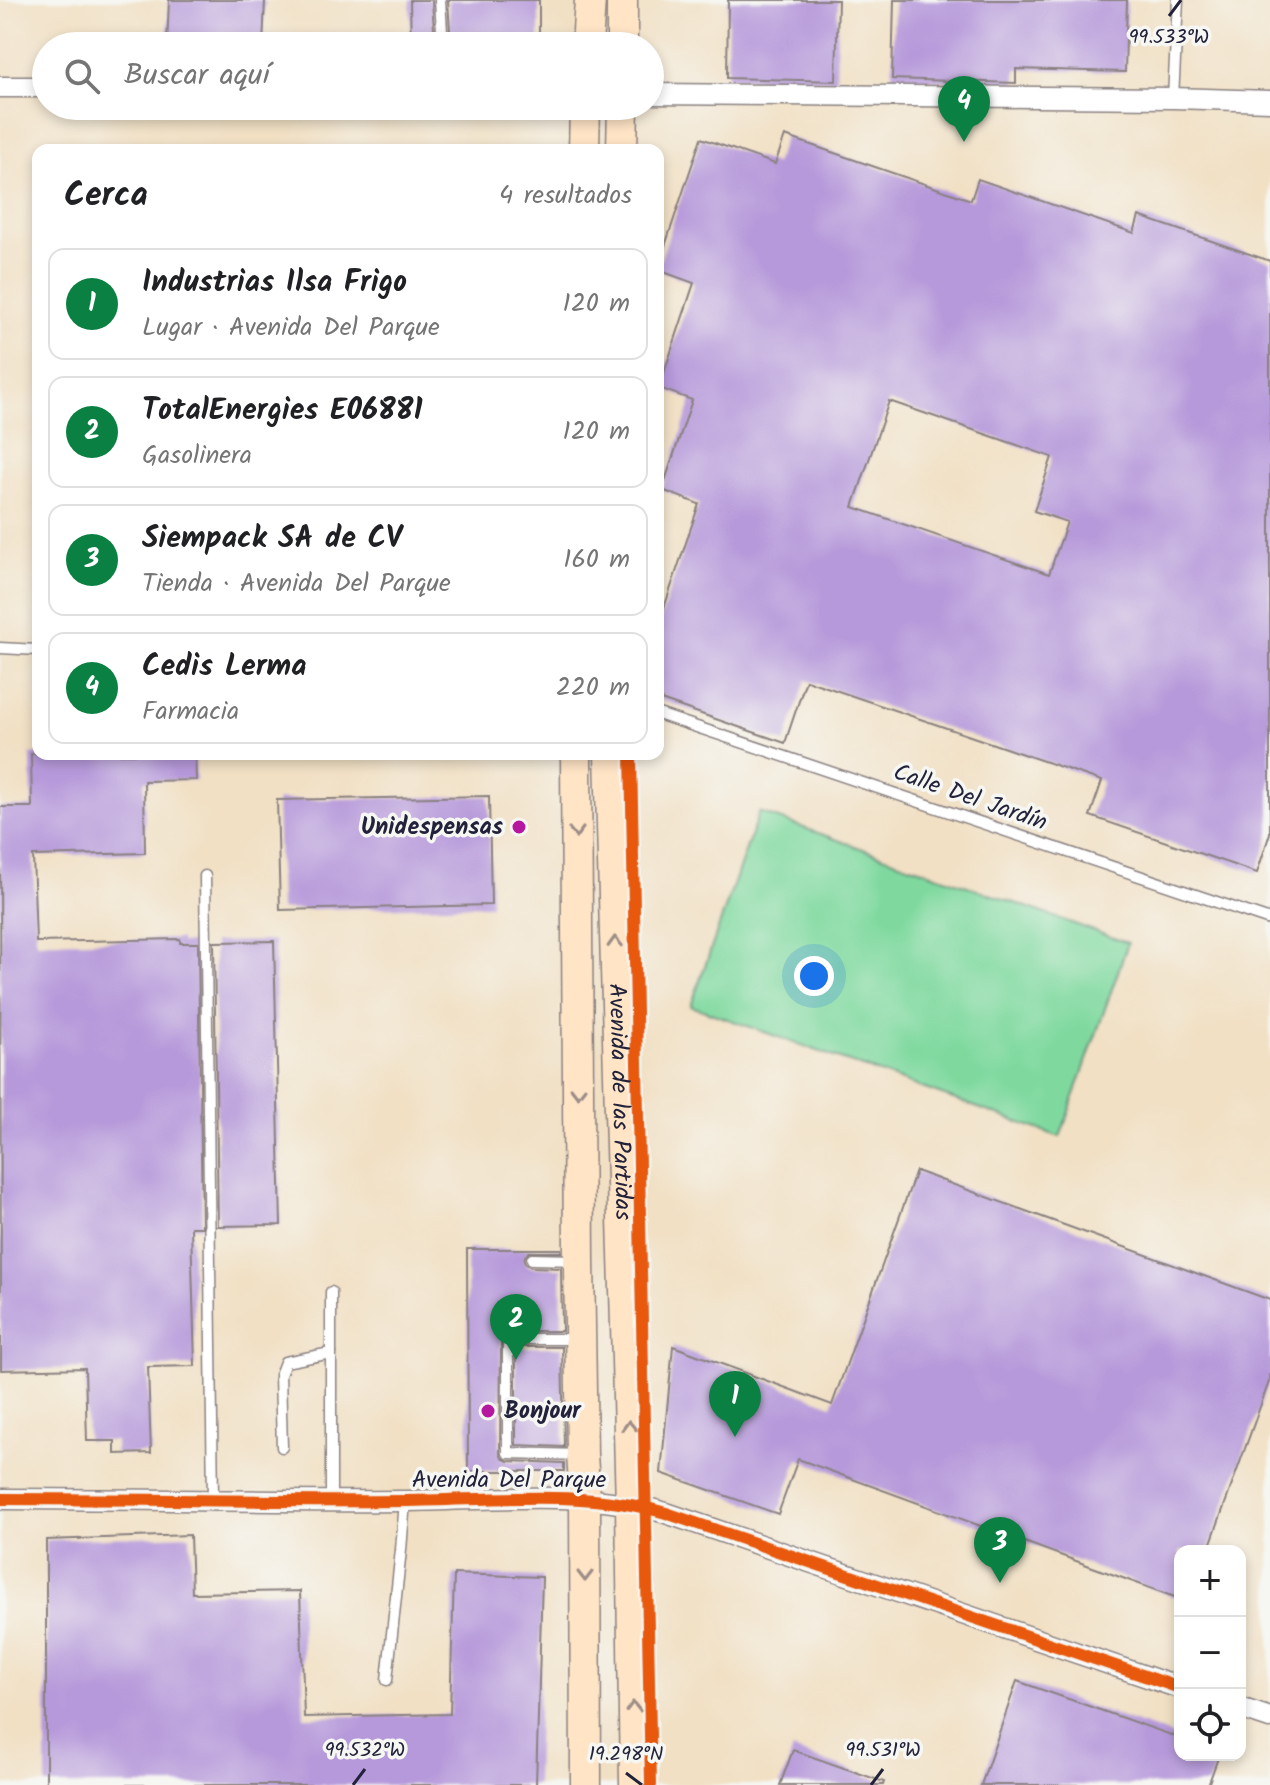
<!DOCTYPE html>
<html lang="es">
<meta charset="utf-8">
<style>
:root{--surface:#fff;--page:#f2f2f2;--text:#202124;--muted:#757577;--line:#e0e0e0;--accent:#0b8043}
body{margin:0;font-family:Kalam,sans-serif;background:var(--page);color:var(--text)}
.controls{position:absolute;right:24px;bottom:24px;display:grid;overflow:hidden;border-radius:16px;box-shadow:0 4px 12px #0003}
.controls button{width:72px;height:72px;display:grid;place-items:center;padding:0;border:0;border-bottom:2px solid var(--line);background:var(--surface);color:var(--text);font:40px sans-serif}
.you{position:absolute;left:814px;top:976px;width:28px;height:28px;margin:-20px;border:6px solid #fff;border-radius:50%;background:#1a73e8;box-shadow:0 0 0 12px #1a73e833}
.badge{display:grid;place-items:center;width:52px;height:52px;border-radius:50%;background:var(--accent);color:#fff;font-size:26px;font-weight:700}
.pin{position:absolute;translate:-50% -66px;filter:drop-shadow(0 2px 4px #0008)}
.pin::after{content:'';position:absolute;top:42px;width:28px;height:24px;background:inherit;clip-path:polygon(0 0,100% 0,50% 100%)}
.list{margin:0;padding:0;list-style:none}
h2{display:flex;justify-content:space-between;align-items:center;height:104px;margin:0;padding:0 32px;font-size:34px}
h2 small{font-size:26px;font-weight:400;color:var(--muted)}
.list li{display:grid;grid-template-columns:52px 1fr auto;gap:24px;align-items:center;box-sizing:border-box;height:112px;margin:0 16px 16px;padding:0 16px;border:2px solid var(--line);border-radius:16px}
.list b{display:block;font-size:30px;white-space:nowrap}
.list p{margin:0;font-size:26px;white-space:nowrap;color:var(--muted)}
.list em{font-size:26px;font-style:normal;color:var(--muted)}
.icon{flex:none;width:44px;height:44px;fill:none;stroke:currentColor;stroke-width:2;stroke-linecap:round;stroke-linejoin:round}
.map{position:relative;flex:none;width:1270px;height:1785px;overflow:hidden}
.search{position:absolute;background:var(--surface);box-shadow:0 4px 12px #0003;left:32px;top:32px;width:632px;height:88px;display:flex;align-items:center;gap:20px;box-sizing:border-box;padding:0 28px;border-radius:44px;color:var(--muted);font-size:30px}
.panel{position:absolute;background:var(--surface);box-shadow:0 4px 12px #0003;left:32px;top:144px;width:632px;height:616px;border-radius:16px}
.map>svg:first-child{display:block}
.green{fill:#7fd99f;stroke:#507e6d;stroke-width:2}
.building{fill:#b699da;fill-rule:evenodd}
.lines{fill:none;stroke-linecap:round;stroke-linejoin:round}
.lane-casing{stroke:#8a8180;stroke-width:13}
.street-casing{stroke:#8a8180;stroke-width:23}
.secondary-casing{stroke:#8a8180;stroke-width:33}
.lane{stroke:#fff;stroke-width:10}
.street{stroke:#fff;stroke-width:20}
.secondary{stroke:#ffe4c6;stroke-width:30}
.cycleway-casing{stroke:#f6f6f2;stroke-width:17}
.cycleway{stroke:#e8590c;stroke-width:12}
.oneway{stroke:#9c8d87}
.ticks{fill:none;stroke:#22223b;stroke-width:3}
.poi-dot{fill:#b5179e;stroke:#f6f6f2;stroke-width:3}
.labels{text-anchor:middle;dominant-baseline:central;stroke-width:7;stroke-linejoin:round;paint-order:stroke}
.street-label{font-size:24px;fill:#22223b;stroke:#f6f6f2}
.poi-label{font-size:24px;font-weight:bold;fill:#22223b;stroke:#f6f6f2;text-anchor:end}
.ticks-label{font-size:20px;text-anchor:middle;fill:#22223b;stroke:#f6f6f2;stroke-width:7;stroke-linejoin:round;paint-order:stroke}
</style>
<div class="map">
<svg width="1270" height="1785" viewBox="0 0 1270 1785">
<rect width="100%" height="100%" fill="#f6f6f2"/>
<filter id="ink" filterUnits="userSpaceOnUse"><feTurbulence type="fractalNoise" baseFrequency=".0125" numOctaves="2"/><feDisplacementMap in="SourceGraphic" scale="16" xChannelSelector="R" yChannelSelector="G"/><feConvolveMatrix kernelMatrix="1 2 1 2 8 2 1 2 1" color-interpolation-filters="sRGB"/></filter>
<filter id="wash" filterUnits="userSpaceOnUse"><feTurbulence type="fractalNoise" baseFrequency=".006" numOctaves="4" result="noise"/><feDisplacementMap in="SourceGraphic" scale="32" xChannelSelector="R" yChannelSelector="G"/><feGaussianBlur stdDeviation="1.8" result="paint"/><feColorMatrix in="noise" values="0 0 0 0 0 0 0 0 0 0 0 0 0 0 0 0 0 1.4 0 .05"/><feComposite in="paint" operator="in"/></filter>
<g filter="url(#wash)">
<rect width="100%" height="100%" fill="#f1e0c4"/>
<polygon class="green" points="759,812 1128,943 1060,1137 691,1006"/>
<g id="blocks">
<g class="building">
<polygon points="169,0 265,0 263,46 167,46"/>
<polygon points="410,0 432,0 435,46 411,46"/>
<polygon points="448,0 539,0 539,46 451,46"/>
<polygon points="728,0 838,0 836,81 727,78"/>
<polygon points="894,0 1127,0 1125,72 1016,69 1016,83 892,79"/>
<path d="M785 136 971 200 978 179 1134 233 1139 216 1270 261V833L1257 873 1090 816 1102 781 806 680 785 743 658 699V626L699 504 662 490 692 400 659 388 694 283 658 270V267L701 138 775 164ZM889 401 1052 457 1034 511 1067 522 1049 574 853 507Z"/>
<polygon points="31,754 195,754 196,780 144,781 145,853 33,856 36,942 180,939 180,943 198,943 202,1227 191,1227 195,1366 148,1367 151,1453 115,1454 115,1441 87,1441 85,1368 1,1370 0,807 32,807"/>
<polygon points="489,796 491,905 280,910 277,800"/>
<polygon points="274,941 281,1225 218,1226 214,942"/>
<polygon points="916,1171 1270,1300 1270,1379 1208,1551 1180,1551 1180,1599 798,1459 778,1514 661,1473 673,1346 832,1405"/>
<polygon points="467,1249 561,1249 561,1252 529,1252 525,1256 524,1260 525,1263 531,1267 561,1268 562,1331 521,1331 528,1314 524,1308 519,1307 513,1311 501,1336 500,1453 502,1458 508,1461 564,1463 564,1471 468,1471"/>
<polygon points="516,1347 562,1347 564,1447 516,1445"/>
<polygon points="190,1535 192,1593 300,1591 304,1717 450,1714 454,1574 542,1577 536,1785 46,1785 46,1540"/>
<polygon points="1017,1681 1180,1738 1180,1755 1219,1755 1208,1785 981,1785"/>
<polygon points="793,1750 884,1782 883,1785 780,1785"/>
</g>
</g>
</g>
<g filter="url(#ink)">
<use href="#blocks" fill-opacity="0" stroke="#8a8180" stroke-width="2"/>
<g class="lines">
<g class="lane-casing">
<g id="lane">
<polyline points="440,0 443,46"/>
<polyline points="1173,98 1178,0"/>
<polyline points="0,648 38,650"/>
<polyline points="658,714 1270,920"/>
<polyline points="205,876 213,1500"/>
<polyline points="532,1259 577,1260"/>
<polyline points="331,1292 331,1500"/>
<polyline points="520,1315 508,1339 579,1339"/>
<polyline points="508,1339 508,1453 581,1455"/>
<polyline points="282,1447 280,1375 285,1362 331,1353"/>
<polyline points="387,1680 401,1550 405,1501"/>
</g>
</g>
<g class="street-casing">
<g id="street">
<polyline points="0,87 46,87"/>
<polyline points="650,94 1173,98 1270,101"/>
<path d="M0 1499C136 1499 271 1502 407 1501 493 1500 583 1489 666 1513L1180 1688"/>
<polyline points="1240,1708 1270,1718"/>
</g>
</g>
<g class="secondary-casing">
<g id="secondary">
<polyline points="622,0 622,46"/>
<polyline points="587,46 590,0"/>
<polyline points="584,150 585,106"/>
<polyline points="622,150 623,106"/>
<polyline points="576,754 579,1260 582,1455 585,1498 586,1785"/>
<path id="s1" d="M610 754 631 1504 635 1785"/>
</g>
</g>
<use href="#lane" class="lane"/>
<use href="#street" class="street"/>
<use href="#secondary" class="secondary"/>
<g class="cycleway-casing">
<g id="cycleway">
<polyline points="631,754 651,1785"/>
<path d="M0 1499C136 1499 271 1502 407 1501 493 1500 583 1489 666 1513L1180 1688"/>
</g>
</g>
<use href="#cycleway" class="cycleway"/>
</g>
<defs><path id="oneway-chevron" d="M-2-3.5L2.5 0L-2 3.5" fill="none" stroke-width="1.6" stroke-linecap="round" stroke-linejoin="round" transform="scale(2)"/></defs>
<g class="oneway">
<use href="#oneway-chevron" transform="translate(576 832) rotate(90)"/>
<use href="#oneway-chevron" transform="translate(615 942) rotate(-92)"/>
<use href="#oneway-chevron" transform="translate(578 1092) rotate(90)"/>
<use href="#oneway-chevron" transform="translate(629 1426) rotate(-92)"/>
<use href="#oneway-chevron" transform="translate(585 1576) rotate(90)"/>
<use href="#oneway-chevron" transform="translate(633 1707) rotate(-91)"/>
</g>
</g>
<path class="ticks" d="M1169 16 1181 0M626 1773 642 1785M353 1785 365 1769M871 1785 883 1769"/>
<g class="poi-dot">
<circle cx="519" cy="827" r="8"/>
<circle cx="488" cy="1411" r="8"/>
</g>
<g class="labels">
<g class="street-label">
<text transform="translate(970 798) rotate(19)">Calle Del Jardín</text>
<text stroke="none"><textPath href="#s1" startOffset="348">Avenida de las Partidas</textPath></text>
<text x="509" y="1480">Avenida Del Parque</text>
</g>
<g class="poi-label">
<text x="503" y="827">Unidespensas</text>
<text x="504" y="1411" text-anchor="start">Bonjour</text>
</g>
</g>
<g class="ticks-label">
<text x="1169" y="43">99.533°W</text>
<text x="365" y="1756">99.532°W</text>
<text x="883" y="1756">99.531°W</text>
<text x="626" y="1760">19.298°N</text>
</g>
</svg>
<div class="controls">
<button>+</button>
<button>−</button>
<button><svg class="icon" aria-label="locate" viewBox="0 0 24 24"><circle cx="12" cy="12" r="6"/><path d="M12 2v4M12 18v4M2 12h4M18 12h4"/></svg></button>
</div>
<div class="you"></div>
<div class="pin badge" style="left:735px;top:1437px">1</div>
<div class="pin badge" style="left:516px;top:1360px">2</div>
<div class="pin badge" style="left:1000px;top:1583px">3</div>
<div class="pin badge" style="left:964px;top:142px">4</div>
<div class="search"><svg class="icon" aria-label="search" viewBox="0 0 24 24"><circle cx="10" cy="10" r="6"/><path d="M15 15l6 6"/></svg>Buscar aquí</div>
<section class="panel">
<h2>Cerca<small>4 resultados</small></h2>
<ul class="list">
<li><span class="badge">1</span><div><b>Industrias Ilsa Frigo</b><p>Lugar · Avenida Del Parque</p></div><em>120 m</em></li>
<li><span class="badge">2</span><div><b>TotalEnergies E06881</b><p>Gasolinera</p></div><em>120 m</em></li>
<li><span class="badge">3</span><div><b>Siempack SA de CV</b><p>Tienda · Avenida Del Parque</p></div><em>160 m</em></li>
<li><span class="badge">4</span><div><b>Cedis Lerma</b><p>Farmacia</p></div><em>220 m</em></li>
</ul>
</section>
</div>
